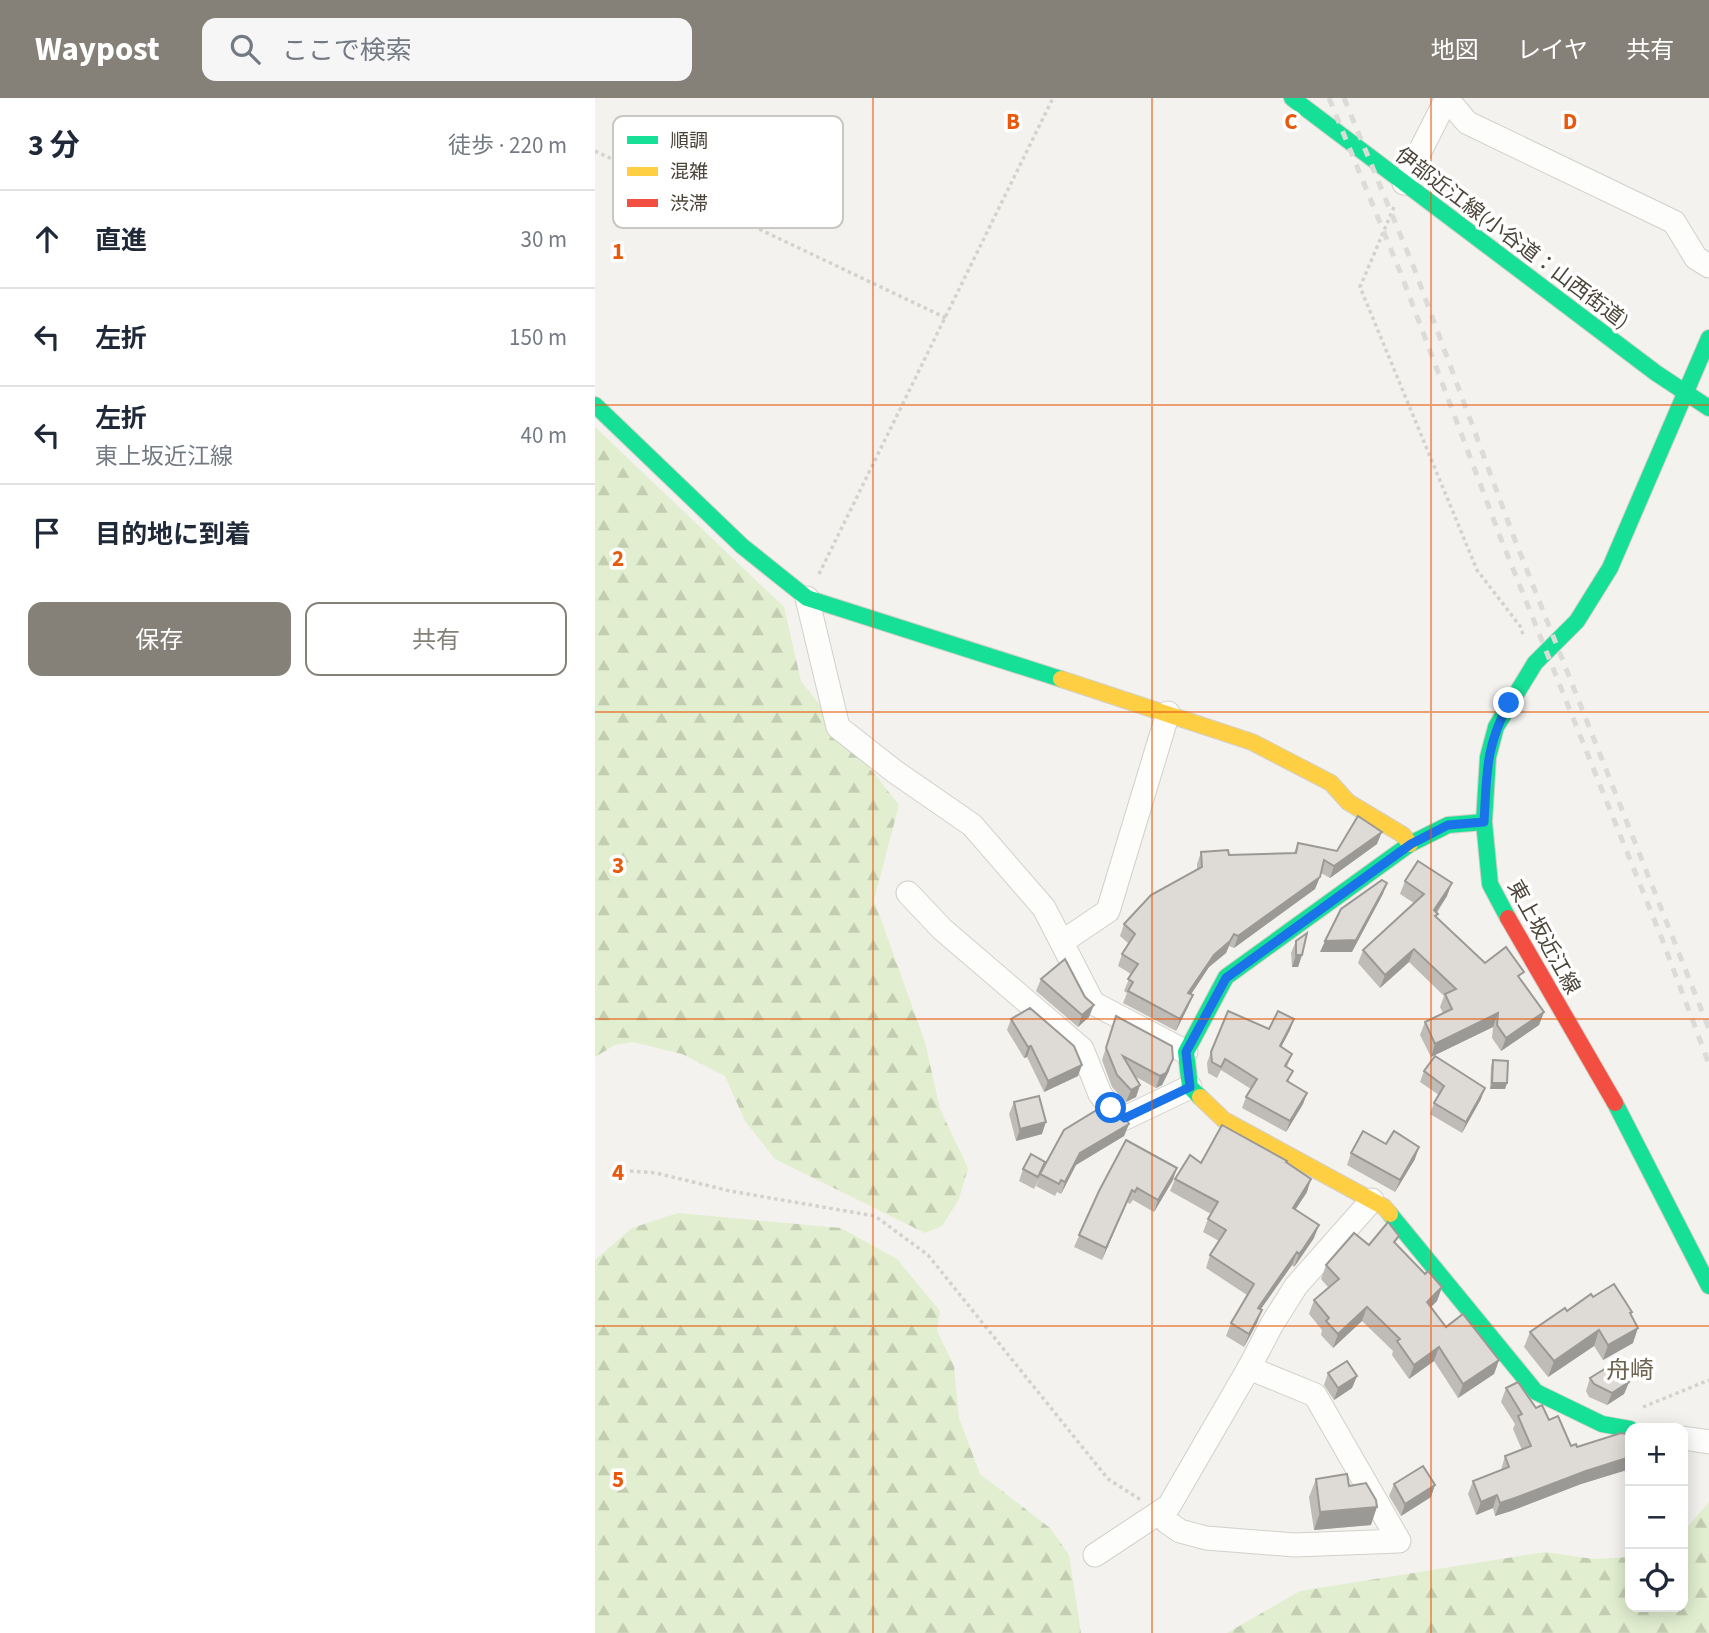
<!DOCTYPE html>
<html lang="ja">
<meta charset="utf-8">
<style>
:root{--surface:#fff;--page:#f6f6f7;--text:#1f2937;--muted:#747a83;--line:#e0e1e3;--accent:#868178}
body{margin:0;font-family:"Source Sans 3","Noto Sans JP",sans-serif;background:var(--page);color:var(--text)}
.controls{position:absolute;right:21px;bottom:21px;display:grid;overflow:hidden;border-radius:14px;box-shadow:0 4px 18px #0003}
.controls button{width:63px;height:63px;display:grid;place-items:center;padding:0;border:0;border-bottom:2px solid var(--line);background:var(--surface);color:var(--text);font:35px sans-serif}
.stop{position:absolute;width:21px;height:21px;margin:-16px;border:5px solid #1a73e8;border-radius:50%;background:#fff}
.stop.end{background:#1a73e8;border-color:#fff;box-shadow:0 2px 7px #0008}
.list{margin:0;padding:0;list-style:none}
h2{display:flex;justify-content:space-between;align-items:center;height:91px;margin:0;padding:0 28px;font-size:30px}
h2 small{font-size:23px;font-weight:400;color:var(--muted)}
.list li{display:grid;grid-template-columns:46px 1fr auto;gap:21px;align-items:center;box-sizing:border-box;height:98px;padding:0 28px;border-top:2px solid var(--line)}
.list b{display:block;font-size:26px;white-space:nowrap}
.list p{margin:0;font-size:23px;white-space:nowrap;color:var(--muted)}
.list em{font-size:23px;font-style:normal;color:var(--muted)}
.actions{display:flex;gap:14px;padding:21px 28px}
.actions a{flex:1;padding:16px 0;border:2px solid var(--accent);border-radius:14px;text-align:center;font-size:24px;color:var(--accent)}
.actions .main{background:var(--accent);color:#fff}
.icon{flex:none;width:38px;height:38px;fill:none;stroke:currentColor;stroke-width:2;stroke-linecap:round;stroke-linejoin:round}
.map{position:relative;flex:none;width:1114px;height:1535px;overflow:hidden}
header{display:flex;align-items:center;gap:42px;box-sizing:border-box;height:98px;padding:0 35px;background:var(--accent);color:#fff}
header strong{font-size:33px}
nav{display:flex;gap:38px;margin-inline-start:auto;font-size:24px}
.search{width:490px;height:63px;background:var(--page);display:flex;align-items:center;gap:18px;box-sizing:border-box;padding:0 24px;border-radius:14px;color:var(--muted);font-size:26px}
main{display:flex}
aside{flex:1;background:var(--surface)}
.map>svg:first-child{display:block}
.forest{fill:url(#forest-firs)}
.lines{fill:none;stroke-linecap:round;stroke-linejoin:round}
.street-casing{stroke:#d2d0cb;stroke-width:25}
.fast-casing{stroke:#d3cfc5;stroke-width:18}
.slow-casing{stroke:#d3cfc5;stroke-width:18}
.jam-casing{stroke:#d3cfc5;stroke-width:18}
.path{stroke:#d3d2cc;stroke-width:3.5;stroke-dasharray:3.5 3.5;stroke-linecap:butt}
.street{stroke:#fdfdfc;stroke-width:23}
.fast{stroke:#16e098;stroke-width:16}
.slow{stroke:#ffcf43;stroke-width:16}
.jam{stroke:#f24e42;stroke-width:16}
.rail{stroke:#dbdbda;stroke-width:5;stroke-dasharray:9 9;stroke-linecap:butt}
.wall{fill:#bfbcb8}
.shaded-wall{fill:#9b9996}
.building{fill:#dedbd6;stroke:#9b9996;stroke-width:2}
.route{stroke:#1a73e8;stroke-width:9}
.grid{fill:none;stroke:#e8590c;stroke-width:2;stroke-opacity:0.55}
.labels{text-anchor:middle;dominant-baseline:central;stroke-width:7;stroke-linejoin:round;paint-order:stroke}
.street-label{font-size:21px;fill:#4b4439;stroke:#fff}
.quarter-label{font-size:24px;fill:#6e6250;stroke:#fff}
.key{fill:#fff;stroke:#c9c7c4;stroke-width:2}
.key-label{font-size:19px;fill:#4b4439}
.grid-label{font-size:23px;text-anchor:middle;font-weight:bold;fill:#e8590c;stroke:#fff;stroke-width:7;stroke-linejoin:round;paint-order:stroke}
</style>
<header>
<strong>Waypost</strong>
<div class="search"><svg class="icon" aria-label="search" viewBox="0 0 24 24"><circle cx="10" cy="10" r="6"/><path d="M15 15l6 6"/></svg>ここで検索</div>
<nav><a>地図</a><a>レイヤ</a><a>共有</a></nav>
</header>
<main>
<aside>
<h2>3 分<small>徒歩 · 220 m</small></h2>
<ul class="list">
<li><svg class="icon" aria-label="ahead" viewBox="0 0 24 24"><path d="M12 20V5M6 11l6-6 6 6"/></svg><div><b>直進</b></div><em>30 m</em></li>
<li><svg class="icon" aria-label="left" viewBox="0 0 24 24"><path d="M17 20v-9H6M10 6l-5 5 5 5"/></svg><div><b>左折</b></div><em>150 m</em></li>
<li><svg class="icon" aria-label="left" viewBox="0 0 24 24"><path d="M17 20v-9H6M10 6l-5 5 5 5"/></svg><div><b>左折</b><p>東上坂近江線</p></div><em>40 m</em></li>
<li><svg class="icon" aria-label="arrive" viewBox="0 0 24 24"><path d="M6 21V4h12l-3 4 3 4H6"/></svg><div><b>目的地に到着</b></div></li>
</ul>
<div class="actions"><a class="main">保存</a><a>共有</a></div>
</aside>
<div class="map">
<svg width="1114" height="1535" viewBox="0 0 1114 1535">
<defs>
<pattern id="forest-firs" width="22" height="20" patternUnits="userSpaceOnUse" patternTransform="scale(1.75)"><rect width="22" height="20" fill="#e1eecf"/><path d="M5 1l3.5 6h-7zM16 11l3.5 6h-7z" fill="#c3cdb2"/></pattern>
</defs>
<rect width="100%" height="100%" fill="#f4f2ee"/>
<g class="forest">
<polygon points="0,329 189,509 206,583 304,707 279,802 330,944 345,1011 373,1070 364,1101 347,1128 330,1135 180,1061 150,1023 130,978 87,956 38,944 20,947 0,959"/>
<polygon points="83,1115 246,1130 302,1161 345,1213 342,1233 359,1268 364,1320 385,1376 455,1430 474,1457 486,1535 0,1535 0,1162 37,1130"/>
<polygon points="1114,1404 1114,1535 632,1535 705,1493 950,1454 998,1461 1035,1459 1035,1509 1088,1509 1088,1434"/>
</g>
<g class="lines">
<g class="street-casing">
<g id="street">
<path d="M851 3C860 7 865 18 873 25L1079 124 1101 160 1114 168"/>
<polyline points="809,85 852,0"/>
<polyline points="212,500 243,629 299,673 377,727 449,810 498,905 591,954"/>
<polyline points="313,795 347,831 487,951 505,996 516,1010 530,1020 595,989"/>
<polyline points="467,844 513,813 573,615"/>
<polyline points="1088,1340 1114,1344"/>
<polyline points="565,1414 572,1424 585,1433 611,1440 700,1447 804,1443 720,1297 654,1270"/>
<polyline points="500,1457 574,1408 654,1270 677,1226 701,1188 777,1102"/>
</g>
</g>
<g class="fast-casing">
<g id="fast">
<polyline points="697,0 1061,275 1114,310"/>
<polyline points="0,307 147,448 212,500 466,581"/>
<polyline points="913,820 895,786 889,724 893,659 901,629 940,565 982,523 1015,470 1114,240"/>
<polyline points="605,999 595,989 591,954 631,879 815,746 853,727 889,724"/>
<polyline points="1020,1005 1114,1188"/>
<polyline points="795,1116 941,1294 1007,1326 1035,1331"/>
</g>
</g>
<g class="slow-casing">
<g id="slow">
<polyline points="466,581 657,644 736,685 753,704 808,737 815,746"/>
<polyline points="605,999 629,1022 789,1109 795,1116"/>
</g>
</g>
<g class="jam-casing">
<polyline id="jam" points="913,820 1020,1005"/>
</g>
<g class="path">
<polyline points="0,53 351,220"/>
<polyline points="799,109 765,189 882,472 925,528 929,539"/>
<polyline points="224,476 458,0"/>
<polyline points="35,1073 61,1075 135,1093 280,1118 333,1157 513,1381 546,1402"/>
<polyline points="1048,1309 1114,1282"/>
</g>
<use href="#street" class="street"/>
<use href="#fast" class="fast"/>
<use href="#slow" class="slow"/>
<use href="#jam" class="jam"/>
<g class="rail">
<polyline points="734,0 806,176 906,441 1067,841 1114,966"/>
<polyline points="749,0 819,170 918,437 1114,931"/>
</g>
</g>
<g class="wall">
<polygon points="703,745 742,753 782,746 735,780 726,775 720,791 639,850 634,848 631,855 614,869 596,896 593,909 581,933 528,905 532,895 529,893 536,876 523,868 527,856 534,846 525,838 529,826 602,772 602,766 606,754 634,757 699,755"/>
<polygon points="810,783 852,798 842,815 841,819 890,865 926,882 949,914 944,927 906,953 897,940 898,929 836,959 825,937 830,924 848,915 845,909 849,898 814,864 785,890 763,865 768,852 819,805 805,796"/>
<polygon points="701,843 707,857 703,869 697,869 696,855"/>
<polygon points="446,881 494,919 483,929 441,893"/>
<polygon points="521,918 574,973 567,987 561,990 541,979 545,987 541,999 531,1004 517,989 507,962"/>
<polygon points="416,921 483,978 449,994 432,959 429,960 412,932"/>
<polygon points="699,921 695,932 686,949 697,956 692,969 694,984 712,995 708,1006 691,1034 647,1010 651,999 656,991 626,972 622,980 613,975 612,965 616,954"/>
<polygon points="898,962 912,985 910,991 895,991 896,968"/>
<polygon points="829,973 886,1001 867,1035 835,1016 839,1005 844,997 825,984"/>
<polygon points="419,1004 447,1036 421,1043 414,1016"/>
<polygon points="534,1026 529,1038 481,1067 466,1096 462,1094 460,1098 441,1088 445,1079 439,1091 424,1083 428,1071 450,1064 447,1074"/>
<polygon points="791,1046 820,1061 800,1094 752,1067 756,1055"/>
<polygon points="606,1065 691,1065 712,1094 700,1112 719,1140 703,1164 699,1169 697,1167 666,1211 662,1225 649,1249 631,1238 636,1225 652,1197 611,1170 615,1157 624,1143 608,1134 613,1121 616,1116 575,1093 580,1081"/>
<polygon points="578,1082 559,1114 538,1102 535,1106 532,1104 507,1162 479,1149 504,1093"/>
<polygon points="774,1147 801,1147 830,1176 847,1189 842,1203 836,1209 851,1229 904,1262 899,1276 863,1300 839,1263 814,1281 797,1257 798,1253 767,1223 738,1250 726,1237 727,1232 714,1216 719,1202 733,1189 726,1181 731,1167"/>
<polygon points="972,1213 1037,1214 1036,1216 1038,1245 1008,1262 999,1248 953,1279 929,1249 935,1234"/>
<polygon points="733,1275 762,1278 757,1290 739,1302 729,1287"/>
<polygon points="995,1280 1034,1284 1029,1296 1012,1307 994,1299 991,1293"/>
<polygon points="911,1290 941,1310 954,1322 976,1348 982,1349 1035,1339 1035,1371 986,1386 916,1413 900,1418 898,1410 881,1417 873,1396 878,1383 906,1372 910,1358 927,1352 918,1331 920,1326 906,1304"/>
<polygon points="721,1381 754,1388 776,1427 719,1432 714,1399"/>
<polygon points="799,1386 836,1399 806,1418 794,1398"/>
</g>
<g class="shaded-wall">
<polygon points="787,734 782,746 735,780 739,768"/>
<polygon points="725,779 720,791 639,850 643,838"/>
<polygon points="792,785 788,796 757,854 725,854 730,843"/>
<polygon points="857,785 852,798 834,825 839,812"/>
<polygon points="639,836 631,855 614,869 589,907 593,895 619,857"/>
<polygon points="819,851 814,864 785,890 790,877"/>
<polygon points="701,857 707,857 703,869 697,869"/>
<polygon points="598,897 593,909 581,933 585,921"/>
<polygon points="499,907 494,919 483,929 487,917"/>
<polygon points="949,914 944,927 906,953 911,940"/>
<polygon points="903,915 898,929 836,959 840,946"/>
<polygon points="699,921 695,932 681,959 685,948"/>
<polygon points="436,948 432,959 429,960 433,949"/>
<polygon points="578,961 574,973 567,987 561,990 565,978"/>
<polygon points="487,967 483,978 449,994 453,983"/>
<polygon points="897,985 912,985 910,991 895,991"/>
<polygon points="545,987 541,999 531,1004 536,992"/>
<polygon points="890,990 886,1001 867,1035 871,1024"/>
<polygon points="712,995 708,1006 691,1034 695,1023"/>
<polygon points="451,1024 447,1036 421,1043 425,1031"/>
<polygon points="534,1026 529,1038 481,1067 466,1096 470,1084 485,1055"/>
<polygon points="824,1049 820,1061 800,1094 805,1082"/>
<polygon points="582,1070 578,1082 559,1114 563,1102"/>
<polygon points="716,1081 712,1094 693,1123 698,1110"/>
<polygon points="537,1092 532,1104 507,1162 511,1150"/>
<polygon points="724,1127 719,1140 699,1169 704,1156"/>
<polygon points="702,1154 697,1167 658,1222 663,1210"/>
<polygon points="847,1189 842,1203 827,1218 832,1204"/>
<polygon points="772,1209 767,1223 738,1250 743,1236"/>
<polygon points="667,1212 662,1225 649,1249 654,1236"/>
<polygon points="1043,1230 1038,1245 1008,1262 1013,1247"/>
<polygon points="1004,1232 999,1248 953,1279 959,1263"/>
<polygon points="844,1249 839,1263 814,1281 819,1267"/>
<polygon points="904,1262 899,1276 863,1300 868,1286"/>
<polygon points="762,1278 757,1290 739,1302 743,1290"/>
<polygon points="1034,1284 1029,1296 1012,1307 1017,1295"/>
<polygon points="1035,1359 1035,1371 986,1386 916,1413 900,1418 905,1405 991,1373"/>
<polygon points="840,1387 836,1399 806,1418 810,1406"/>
<polygon points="902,1397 898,1410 881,1417 886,1404"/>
<polygon points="782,1409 776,1427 719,1432 725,1414"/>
</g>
<g class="building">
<polygon points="763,718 787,734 739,768 729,762 725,779 643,838 639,836 635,843 619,857 593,895 598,897 585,921 533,893 538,884 533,881 543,866 527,856 540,836 529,826 556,797 607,769 606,754 633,752 634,757 701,755 703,745 742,753"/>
<polygon points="823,763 857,785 839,812 843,816 840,818 890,865 911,849 929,874 923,878 949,914 911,940 902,927 903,915 840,946 830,924 857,911 850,896 861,891 819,851 790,877 768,852 829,796 810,783"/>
<polygon points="787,782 792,785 761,842 730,843 746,811"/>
<polygon points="712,835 707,857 701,857 701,843"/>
<polygon points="470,861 490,899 499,907 487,917 446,881"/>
<polygon points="435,910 479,948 487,967 453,983 436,948 433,949 416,921"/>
<polygon points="633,913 674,931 683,913 699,921 685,948 697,956 690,968 698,973 692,983 712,995 695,1023 651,999 662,981 630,961 626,969 617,964 616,954"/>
<polygon points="521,918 577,948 578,961 571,975 565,978 528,958 545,987 536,992 522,977 511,950"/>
<polygon points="840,958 890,990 871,1024 839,1005 849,988 829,973"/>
<polygon points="898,962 913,963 912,985 897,985"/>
<polygon points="444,998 451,1024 425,1031 419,1004"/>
<polygon points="510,1007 531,1021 534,1026 485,1055 470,1084 466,1082 464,1086 445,1076 469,1032"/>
<polygon points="627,1027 692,1063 691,1064 716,1081 698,1110 724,1127 708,1151 704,1156 702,1154 663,1210 667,1212 654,1236 636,1225 659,1186 615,1157 631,1132 613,1121 623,1104 580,1081 595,1057 606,1065"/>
<polygon points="768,1033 791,1046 799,1033 824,1049 805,1082 756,1055"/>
<polygon points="531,1042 582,1070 563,1102 542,1090 540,1094 537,1092 511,1150 484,1137 504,1093"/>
<polygon points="436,1056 450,1064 443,1079 428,1071"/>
<polygon points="793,1124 804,1138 799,1144 830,1176 833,1173 847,1189 832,1204 851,1229 868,1216 904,1262 868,1286 844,1249 819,1267 802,1243 805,1241 772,1209 743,1236 731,1223 734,1220 719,1202 744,1181 731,1167 759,1135 774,1147"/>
<polygon points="1019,1186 1037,1214 1035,1215 1043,1230 1013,1247 1004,1232 959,1263 935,1234 970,1210 972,1213 996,1196 998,1199"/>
<polygon points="752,1263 762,1278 743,1290 733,1275"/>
<polygon points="1021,1264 1034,1284 1017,1295 999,1286 995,1280"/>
<polygon points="923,1284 941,1310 947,1307 954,1322 963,1318 976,1348 981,1346 982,1349 1026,1335 1035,1337 1035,1359 991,1373 920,1400 905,1405 902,1397 886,1404 878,1383 914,1369 910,1358 936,1348 923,1318 927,1316 911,1290"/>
<polygon points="828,1368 840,1387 810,1406 799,1386"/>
<polygon points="752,1376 754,1388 771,1385 781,1402 782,1409 725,1414 721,1381"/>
</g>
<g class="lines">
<path class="route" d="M516 1010 530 1020 595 989 591 954 631 880 816 746 853 727 889 724C892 676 890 649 914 605"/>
</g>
<path class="grid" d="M278 0V1535M557 0V1535M836 0V1535M0 307H1114M0 614H1114M0 921H1114M0 1228H1114"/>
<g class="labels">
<g class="street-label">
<text transform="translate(917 140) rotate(37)">伊部近江線(小谷道：山西街道)</text>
<text transform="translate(949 839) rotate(61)">東上坂近江線</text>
</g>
<g class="quarter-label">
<text x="1035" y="1272">舟崎</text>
</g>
</g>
<rect x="18" y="18" width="230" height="112" rx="10" class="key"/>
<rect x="32" y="38" width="31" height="8" fill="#16e098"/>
<rect x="32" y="69" width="31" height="9" fill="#ffcf43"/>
<rect x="32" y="101" width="31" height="8" fill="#f24e42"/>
<g class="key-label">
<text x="75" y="49">順調</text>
<text x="75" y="80">混雑</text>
<text x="75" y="112">渋滞</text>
</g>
<g class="grid-label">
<text x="418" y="31">B</text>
<text x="696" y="31">C</text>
<text x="975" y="31">D</text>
<text x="23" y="161">1</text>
<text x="23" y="468">2</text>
<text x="23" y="775">3</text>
<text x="23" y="1082">4</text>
<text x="23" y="1389">5</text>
</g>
</svg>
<div class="controls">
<button>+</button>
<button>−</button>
<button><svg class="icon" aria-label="locate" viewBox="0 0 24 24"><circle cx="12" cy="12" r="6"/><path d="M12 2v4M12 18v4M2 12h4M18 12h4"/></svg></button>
</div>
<div class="stop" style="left:516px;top:1010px"></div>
<div class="stop end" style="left:914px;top:605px"></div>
</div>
</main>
